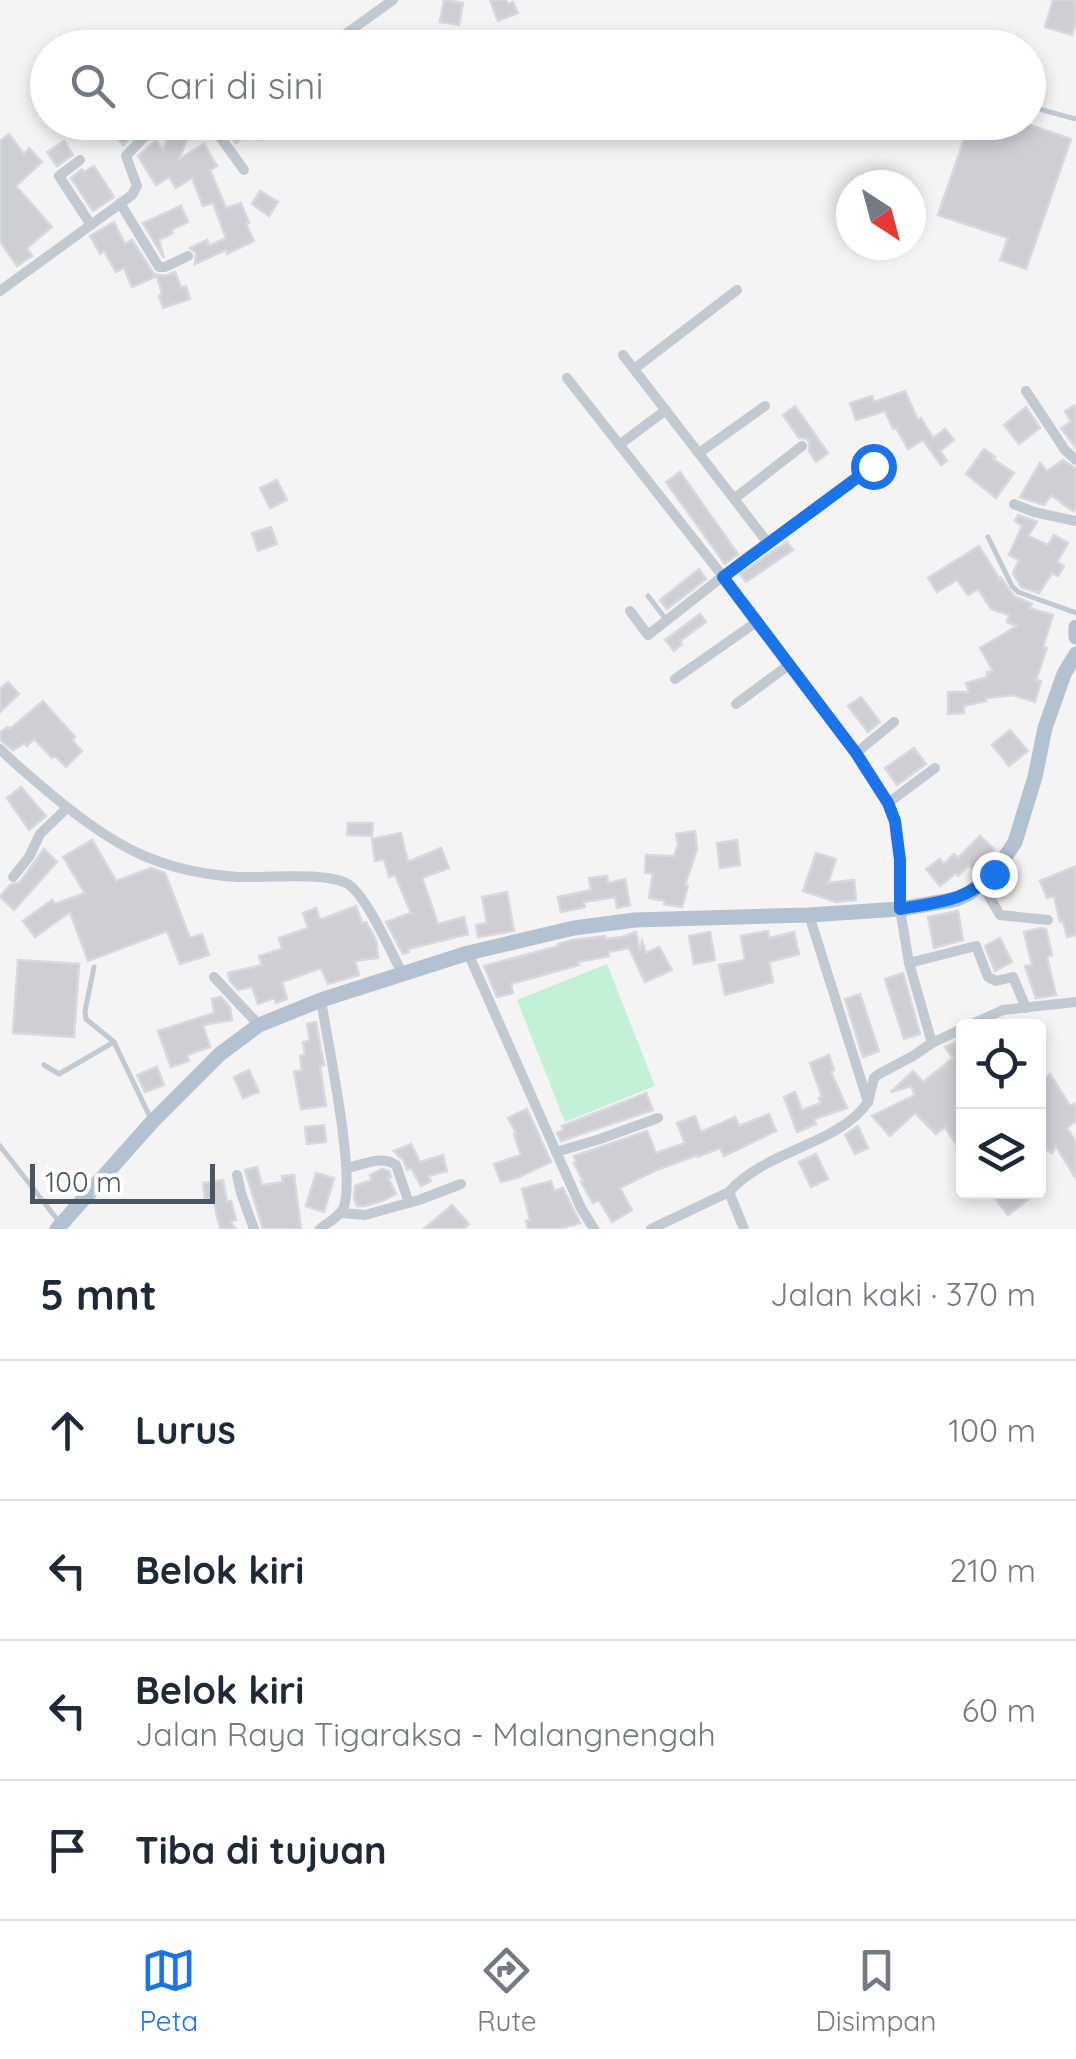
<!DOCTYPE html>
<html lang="id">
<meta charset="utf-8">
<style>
:root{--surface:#fff;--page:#f6f6f7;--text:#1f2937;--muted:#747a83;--line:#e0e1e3;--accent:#1a73e8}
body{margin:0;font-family:Quicksand,sans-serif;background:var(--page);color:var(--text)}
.controls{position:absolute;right:30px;bottom:30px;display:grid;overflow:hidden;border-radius:10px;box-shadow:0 5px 15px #0003}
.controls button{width:90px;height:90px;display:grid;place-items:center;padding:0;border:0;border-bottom:2px solid var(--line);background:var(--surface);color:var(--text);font:50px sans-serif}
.compass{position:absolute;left:836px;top:170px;width:90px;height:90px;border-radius:50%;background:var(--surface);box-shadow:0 5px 15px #0003;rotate:144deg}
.scale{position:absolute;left:30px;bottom:25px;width:185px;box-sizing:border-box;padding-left:10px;border:5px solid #4a5661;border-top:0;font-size:28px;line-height:35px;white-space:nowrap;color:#4a5661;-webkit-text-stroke:8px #fff;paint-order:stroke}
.stop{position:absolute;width:30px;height:30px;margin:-22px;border:8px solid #1a73e8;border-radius:50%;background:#fff}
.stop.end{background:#1a73e8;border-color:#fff;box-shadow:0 2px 10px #0008}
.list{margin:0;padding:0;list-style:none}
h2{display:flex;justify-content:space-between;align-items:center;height:130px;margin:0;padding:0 40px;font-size:42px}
h2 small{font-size:32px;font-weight:400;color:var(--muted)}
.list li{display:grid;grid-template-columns:65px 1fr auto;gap:30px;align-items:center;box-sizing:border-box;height:140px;padding:0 40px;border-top:2px solid var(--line)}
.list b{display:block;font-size:38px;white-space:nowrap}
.list p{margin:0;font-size:32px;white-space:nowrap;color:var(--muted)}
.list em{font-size:32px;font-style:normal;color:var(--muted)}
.icon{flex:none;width:55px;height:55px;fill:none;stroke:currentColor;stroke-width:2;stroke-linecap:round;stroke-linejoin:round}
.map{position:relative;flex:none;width:1076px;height:1229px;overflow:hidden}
.search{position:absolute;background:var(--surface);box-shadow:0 5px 15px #0003;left:30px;right:30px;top:30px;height:110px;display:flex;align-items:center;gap:25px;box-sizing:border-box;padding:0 35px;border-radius:55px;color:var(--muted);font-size:38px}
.sheet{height:690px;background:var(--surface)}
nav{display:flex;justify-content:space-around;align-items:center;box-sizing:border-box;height:140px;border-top:2px solid var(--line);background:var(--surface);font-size:28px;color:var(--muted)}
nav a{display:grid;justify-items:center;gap:5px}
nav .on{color:var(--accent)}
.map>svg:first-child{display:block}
.green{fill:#c3f1d5}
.building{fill:#cdcfd5;stroke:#d7d9de;stroke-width:2.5}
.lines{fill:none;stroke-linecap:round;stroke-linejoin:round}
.service{stroke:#c1cad2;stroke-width:5}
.minor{stroke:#c1cad2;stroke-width:10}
.primary{stroke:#b3c2d1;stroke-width:15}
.route{stroke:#1a73e8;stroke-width:12}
</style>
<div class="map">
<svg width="1076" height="1229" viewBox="0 0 1076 1229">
<rect width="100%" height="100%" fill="#f5f3f3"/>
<polygon class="green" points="607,964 655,1086 565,1122 517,1000"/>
<g class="building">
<polygon points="444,0 463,3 459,25 440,22"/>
<polygon points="490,0 506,0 508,4 513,2 518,13 498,21"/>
<polygon points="1053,0 1076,0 1076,23 1072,35 1045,27"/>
<polygon points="105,122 135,122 140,130 123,145"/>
<polygon points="237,122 274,122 260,140 250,132 236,143 230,135 242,126"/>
<polygon points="970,122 1022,122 1071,139 1026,269 1000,260 1008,238 938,215"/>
<polygon points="171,130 188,137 179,159 204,144 217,166 210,170 226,208 241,203 249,223 246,224 254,241 227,254 226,250 195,264 196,253 190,248 207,240 209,246 226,238 213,203 203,206 192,178 176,188 169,177 156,185 138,156 156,140 163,150"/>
<polygon points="9,134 24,154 29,148 42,162 16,186 52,227 27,248 32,256 17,266 0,241 0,141"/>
<polygon points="64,141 73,155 57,166 47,152"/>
<polygon points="94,166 114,197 93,211 71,178 82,169 84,172"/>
<polygon points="260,191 278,202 269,216 252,204"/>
<polygon points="181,206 188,222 171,230 173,233 159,240 164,258 143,223"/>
<polygon points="114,222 125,244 132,240 154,274 165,276 175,272 181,288 186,286 190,299 163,308 159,296 162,294 157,276 132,287 124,268 116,272 104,251 100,254 90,236"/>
<polygon points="905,391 918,420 921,418 933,438 945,429 954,440 940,451 947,461 941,465 923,440 908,449 896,428 893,429 885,411 856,420 850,403 872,396 874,402"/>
<polygon points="1076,405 1076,448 1061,428 1071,422 1065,411"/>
<polygon points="795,406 828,453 816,462 809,451 809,441 804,438 799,438 783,415"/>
<polygon points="1026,407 1040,428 1019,444 1004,425"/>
<polygon points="984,449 995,457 993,459 1014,473 996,498 966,474"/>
<polygon points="1063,460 1076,469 1076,507 1073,511 1051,495 1044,505 1020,497 1040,463 1047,471"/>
<polygon points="680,472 738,554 725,564 666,482"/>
<polygon points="277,480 287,500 270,508 260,488"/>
<polygon points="1018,515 1037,522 1028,536 1048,545 1054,535 1068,543 1057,562 1064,566 1058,576 1052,573 1039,593 1021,587 1013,573 1019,560 1009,555 1022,526 1015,521"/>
<polygon points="271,527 277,544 258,551 252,533"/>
<polygon points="787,542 793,550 746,582 740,574"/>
<polygon points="979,546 1000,580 1001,578 1014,596 1032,604 1029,608 1053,615 1043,647 1047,648 1036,680 1041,681 1035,702 1013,695 986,698 986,701 964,706 964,713 948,714 948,692 969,692 966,683 987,677 987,672 993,671 980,648 1017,626 1007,622 1009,615 991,609 978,589 968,595 957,580 937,592 928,578"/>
<polygon points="699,569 706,579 667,609 660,600"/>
<polygon points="700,614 706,622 680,641 682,644 674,651 665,640"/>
<polygon points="8,682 19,694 0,712 0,689"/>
<polygon points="861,697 880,722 868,732 848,706"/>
<polygon points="43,701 75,737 72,740 82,751 66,767 55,756 52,758 34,739 27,746 25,743 13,750 0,740 0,732 8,727 10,729"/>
<polygon points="1010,730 1028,751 1009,766 992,745"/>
<polygon points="914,748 926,764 897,785 885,768"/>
<polygon points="21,787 46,816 29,830 7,798"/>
<polygon points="348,823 373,823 372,836 347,835"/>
<polygon points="695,831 697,849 685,885 688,886 682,907 664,904 665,901 649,898 653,873 645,873 646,855 674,856 678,845 676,834"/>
<polygon points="401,833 408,862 441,848 449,868 422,878 438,924 464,917 468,934 408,949 409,952 403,954 386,922 411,913 395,875 389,877 384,859 375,861 372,839"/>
<polygon points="980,836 994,849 986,858 988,859 976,872 969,865 958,876 956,873 940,886 926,869 940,859 944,864 954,854 958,858"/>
<polygon points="92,840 116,881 151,868 165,873 190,938 202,934 209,955 180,964 167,931 88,961 70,912 35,937 23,921 52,900 55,904 85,893 63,857"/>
<polygon points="737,840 740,865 720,868 717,843"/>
<polygon points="44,849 57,862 14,910 0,897 10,885 20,882"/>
<polygon points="816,853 836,859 828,883 854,880 856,900 836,902 803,891"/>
<polygon points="1076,866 1076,935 1067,937 1063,921 1060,922 1054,896 1047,898 1040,881"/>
<polygon points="607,876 608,883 625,879 630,905 617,908 615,897 584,902 585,907 561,912 558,897 591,890 589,878"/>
<polygon points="507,892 514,931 478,937 476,925 487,923 482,897"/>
<polygon points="356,906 362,923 366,922 376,940 378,958 355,961 359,975 328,984 321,968 282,982 287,999 276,1003 274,998 258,1004 252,987 238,990 230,981 228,973 262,965 259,956 282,949 279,938 308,928 303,913 316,908 320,920"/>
<polygon points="958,911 963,940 934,948 928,917"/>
<polygon points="1041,928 1046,929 1052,955 1047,957 1056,995 1036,998 1025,966 1032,965 1024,932"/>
<polygon points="768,931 769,938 794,932 799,954 769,962 773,982 725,995 719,965 745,960 741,936"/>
<polygon points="636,932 640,951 642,941 646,953 659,947 672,970 645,982 629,948 608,952 609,956 578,962 579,965 511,984 513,993 497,997 484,966 559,946 558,944 573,940 605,936 606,939 622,937"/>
<polygon points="710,932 715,960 694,964 689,936"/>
<polygon points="1000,938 1012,962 995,971 985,946"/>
<polygon points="18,960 79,964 74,1037 13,1033"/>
<polygon points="903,973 920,1034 904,1039 885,979"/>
<polygon points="860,994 879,1051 863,1057 845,999"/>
<polygon points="221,997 230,1007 232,1020 203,1025 210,1047 187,1055 189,1061 171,1067 158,1031 214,1013 212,999"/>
<polygon points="316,1022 324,1065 320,1066 326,1106 301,1109 294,1072 302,1070 300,1056 305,1055 303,1042 310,1041 307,1024"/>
<polygon points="964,1038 964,1142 957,1146 945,1127 936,1134 915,1113 890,1136 872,1116 915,1095 911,1086 891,1092 913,1071 923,1082 953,1058 945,1047"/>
<polygon points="829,1055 834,1070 831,1072 847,1108 814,1119 816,1124 797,1132 784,1097 795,1092 802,1110 821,1103 819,1098 822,1097 810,1063"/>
<polygon points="157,1067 164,1085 145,1092 137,1075"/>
<polygon points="249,1070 259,1092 243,1098 234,1077"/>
<polygon points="1050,1074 1070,1106 1076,1103 1076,1121 1067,1128 1076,1142 1076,1179 1056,1146 1052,1153 1047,1150 1038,1161 1038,1133 1046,1121 1038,1109 1038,1081"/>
<polygon points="646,1093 653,1110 561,1141 557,1133 563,1130 562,1126"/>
<polygon points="527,1109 551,1162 519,1177 501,1182 494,1164 521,1155 514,1134 516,1133 508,1118"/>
<polygon points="769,1114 776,1131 724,1156 720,1148 698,1157 697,1155 657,1170 620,1188 632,1210 612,1222 599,1200 593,1203 581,1182 583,1181 574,1163 576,1162 574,1156 647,1131 656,1153 685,1143 677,1123 695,1116 701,1132 735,1117 739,1126"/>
<polygon points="324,1125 326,1142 307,1144 305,1127"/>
<polygon points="858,1126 868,1148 855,1154 845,1135"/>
<polygon points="411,1144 420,1162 443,1155 447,1171 428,1176 431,1181 421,1186 411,1168 407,1170 404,1161 394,1151"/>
<polygon points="816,1154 828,1179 811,1187 799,1162"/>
<polygon points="257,1167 262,1185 283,1182 282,1176 294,1175 301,1229 263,1229 245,1170"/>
<polygon points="382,1169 389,1171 391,1177 388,1178 396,1194 382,1201 364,1206 357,1206 354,1198 355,1186 372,1180 370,1175"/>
<polygon points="316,1173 334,1178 324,1212 306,1206"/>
<polygon points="223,1180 227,1202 231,1201 236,1220 230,1221 236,1229 220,1229 213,1198 205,1200 203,1183"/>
<polygon points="551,1181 554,1191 563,1188 580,1223 559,1229 528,1229 526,1221 530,1220 522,1189"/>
<polygon points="990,1192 1038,1192 1008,1215"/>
<polygon points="452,1205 469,1224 463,1229 424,1229"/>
</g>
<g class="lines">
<g class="service">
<polyline points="1028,106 1076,119"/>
<polyline points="988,537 1012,586 1018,592 1076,613"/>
<polyline points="648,596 665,618"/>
<polyline points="94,967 85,1011 86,1019 114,1042 150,1117"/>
<polyline points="44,1065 59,1074 114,1042"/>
<polyline points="0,1146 60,1223"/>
</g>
<g class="minor">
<polyline points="326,48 393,0"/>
<path d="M178 122C199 133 197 138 219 122"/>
<polyline points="213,127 244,170"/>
<polyline points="80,160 59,176 91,225"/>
<polyline points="120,203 159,267 165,267 188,256"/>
<polyline points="0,291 132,195 137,186 126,156 142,139 167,122"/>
<polyline points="623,355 768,543"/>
<polyline points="634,369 737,290"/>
<polyline points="567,378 758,621 856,753 888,803 895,821 900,860 900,909 909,963 932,1043 913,1056 879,1074 874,1078 868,1102"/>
<polyline points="1026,391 1065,450 1076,460"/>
<polyline points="619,445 666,410"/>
<polyline points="699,453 765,406"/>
<polyline points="734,499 802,446"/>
<polyline points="1014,504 1034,512 1076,521"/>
<polyline points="630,611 648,635 750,555 873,466"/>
<polyline points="675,679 758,621"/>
<polyline points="736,704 790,664"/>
<path d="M0 749C16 765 34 780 52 795 112 845 158 872 238 877 265 878 323 872 346 883 365 892 391 952 402 973"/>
<polyline points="856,753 894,722"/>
<polyline points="888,803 935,768"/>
<polyline points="13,877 29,857 40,834 67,808"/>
<polyline points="982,884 1000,915 1048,920"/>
<polyline points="468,953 581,1208 594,1229"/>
<polyline points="909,963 976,946 988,977 996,981 1013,977 1026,1008"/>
<polyline points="214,977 259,1025"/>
<polyline points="968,1026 1003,1010 1076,1002"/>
<polyline points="932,1043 964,1028"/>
<polyline points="556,1152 600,1139 658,1118"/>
<path d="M348 1168C363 1164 383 1155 396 1165L409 1203"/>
<polyline points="237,1175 241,1193 254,1229"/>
<polyline points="341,1213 365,1215 419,1200 461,1184"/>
<path d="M320 1229C327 1223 338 1218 343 1209 357 1179 327 1040 321 1000"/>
<polyline points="651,1229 729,1192"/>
<path d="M744 1229 729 1192C765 1150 839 1145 868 1102L809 915"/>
</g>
<g class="primary">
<polyline points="1076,627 1076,637"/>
<polyline points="57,1229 152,1122 220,1054 259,1025 321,1000 468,953 574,928 635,920 809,915 900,909 957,899 968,894 994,874 1015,842 1035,777 1045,728 1064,674 1076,654"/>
</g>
</g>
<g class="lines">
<path class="route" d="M873 466 723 577 856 753 888 803 895 821 900 860V909C938 902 964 902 994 874"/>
</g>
</svg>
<div class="controls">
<button><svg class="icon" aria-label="locate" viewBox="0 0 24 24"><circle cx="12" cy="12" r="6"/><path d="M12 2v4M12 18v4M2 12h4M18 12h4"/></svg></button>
<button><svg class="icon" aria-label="layers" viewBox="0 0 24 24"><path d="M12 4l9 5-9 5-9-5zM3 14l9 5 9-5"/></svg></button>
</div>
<svg class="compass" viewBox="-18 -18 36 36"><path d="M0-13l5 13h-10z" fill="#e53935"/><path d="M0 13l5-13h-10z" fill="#747a83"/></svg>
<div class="scale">100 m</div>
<div class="stop" style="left:873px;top:466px"></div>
<div class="stop end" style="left:994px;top:874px"></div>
<div class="search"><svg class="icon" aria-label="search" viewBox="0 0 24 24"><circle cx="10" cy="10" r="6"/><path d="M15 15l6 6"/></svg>Cari di sini</div>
</div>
<section class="sheet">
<h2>5 mnt<small>Jalan kaki · 370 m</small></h2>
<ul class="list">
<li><svg class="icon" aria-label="ahead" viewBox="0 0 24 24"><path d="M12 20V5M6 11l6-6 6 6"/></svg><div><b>Lurus</b></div><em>100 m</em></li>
<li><svg class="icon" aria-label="left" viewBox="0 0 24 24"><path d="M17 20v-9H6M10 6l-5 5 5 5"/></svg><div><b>Belok kiri</b></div><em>210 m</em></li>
<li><svg class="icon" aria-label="left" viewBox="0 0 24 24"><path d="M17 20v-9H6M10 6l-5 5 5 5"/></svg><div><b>Belok kiri</b><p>Jalan Raya Tigaraksa - Malangnengah</p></div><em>60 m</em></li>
<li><svg class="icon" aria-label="arrive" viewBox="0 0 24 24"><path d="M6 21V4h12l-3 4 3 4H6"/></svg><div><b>Tiba di tujuan</b></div></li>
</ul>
</section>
<nav>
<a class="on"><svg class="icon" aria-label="map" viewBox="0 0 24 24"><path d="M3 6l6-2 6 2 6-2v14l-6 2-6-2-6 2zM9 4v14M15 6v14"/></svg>Peta</a>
<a><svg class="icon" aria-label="directions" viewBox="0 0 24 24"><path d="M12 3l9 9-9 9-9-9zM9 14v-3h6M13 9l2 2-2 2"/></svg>Rute</a>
<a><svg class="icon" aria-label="saved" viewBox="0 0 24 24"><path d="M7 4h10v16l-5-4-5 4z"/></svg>Disimpan</a>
</nav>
